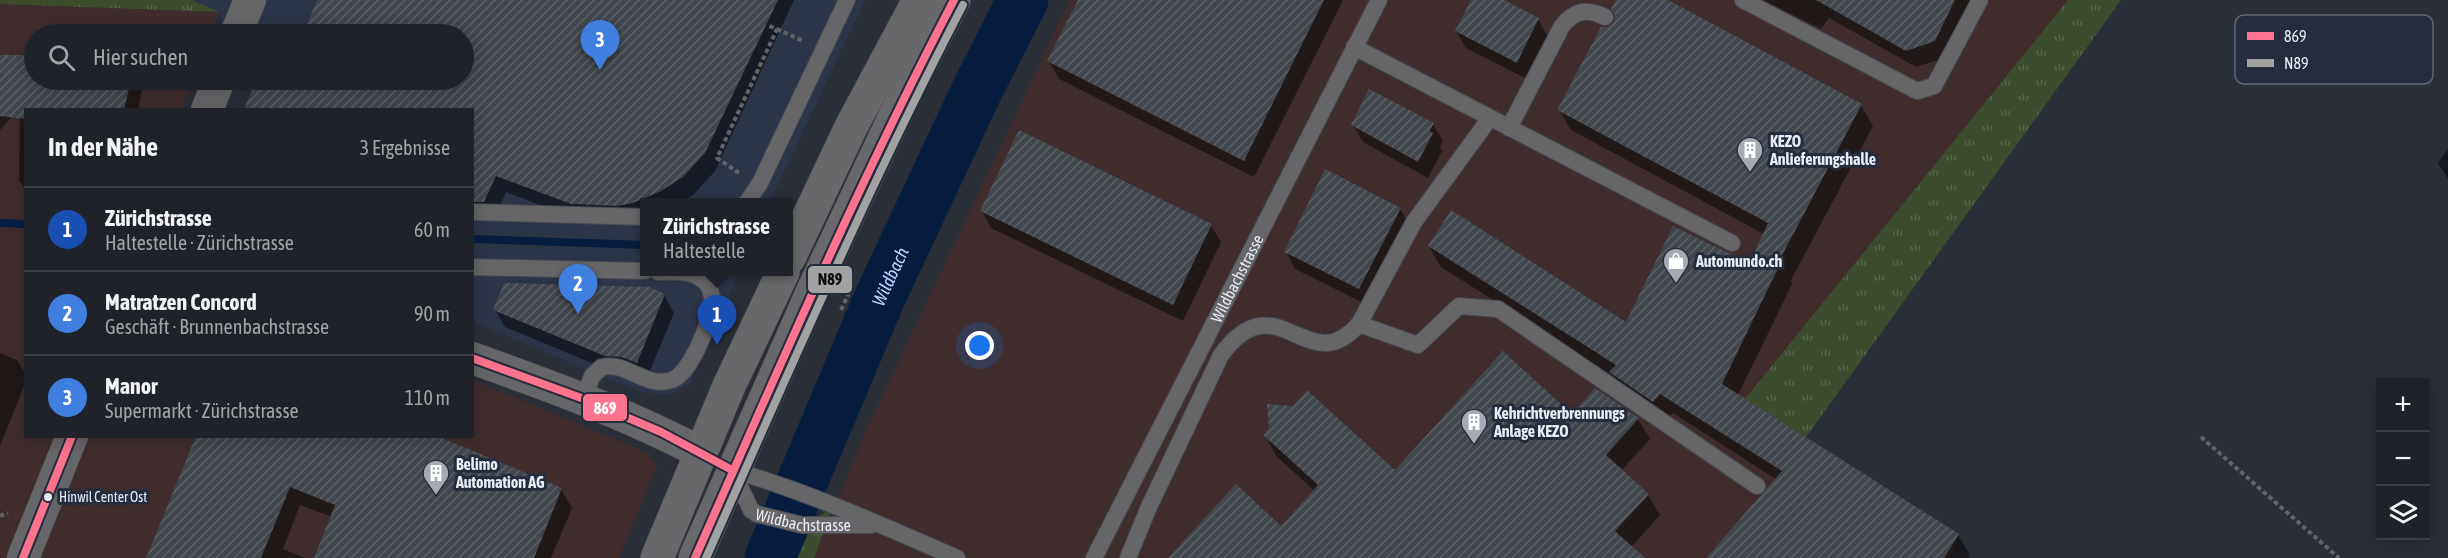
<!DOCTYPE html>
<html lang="de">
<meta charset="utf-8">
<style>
:root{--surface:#202229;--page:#2d2f35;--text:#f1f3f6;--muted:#a2a4a8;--line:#3d3f46;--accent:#d93025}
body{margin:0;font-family:"Asap Condensed",sans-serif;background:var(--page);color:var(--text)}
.controls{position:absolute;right:18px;bottom:18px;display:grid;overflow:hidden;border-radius:0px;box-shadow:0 3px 15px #0003}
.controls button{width:54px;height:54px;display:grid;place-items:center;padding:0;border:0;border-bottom:2px solid var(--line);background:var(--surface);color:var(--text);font:30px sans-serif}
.you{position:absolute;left:980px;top:346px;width:21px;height:21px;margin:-15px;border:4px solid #fff;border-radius:50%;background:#1a73e8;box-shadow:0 0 0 9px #1a73e833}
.badge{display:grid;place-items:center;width:39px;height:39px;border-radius:50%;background:var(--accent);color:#fff;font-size:20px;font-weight:700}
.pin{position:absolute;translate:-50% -50px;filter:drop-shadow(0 2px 3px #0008)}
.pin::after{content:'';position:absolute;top:32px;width:21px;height:18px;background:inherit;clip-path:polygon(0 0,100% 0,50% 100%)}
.popup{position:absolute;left:640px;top:198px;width:153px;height:78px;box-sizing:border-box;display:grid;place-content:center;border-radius:0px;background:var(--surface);filter:drop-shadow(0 2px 4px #0005);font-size:20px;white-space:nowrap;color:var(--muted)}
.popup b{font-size:22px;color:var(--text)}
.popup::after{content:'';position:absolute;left:50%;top:100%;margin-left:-12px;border:12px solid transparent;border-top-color:var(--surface)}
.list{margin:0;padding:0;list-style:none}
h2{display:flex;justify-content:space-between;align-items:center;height:78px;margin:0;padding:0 24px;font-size:26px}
h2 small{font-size:20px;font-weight:400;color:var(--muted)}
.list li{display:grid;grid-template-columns:39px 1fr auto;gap:18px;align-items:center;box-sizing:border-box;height:84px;padding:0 24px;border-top:2px solid var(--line)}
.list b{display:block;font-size:22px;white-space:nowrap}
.list p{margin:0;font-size:20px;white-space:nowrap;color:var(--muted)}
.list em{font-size:20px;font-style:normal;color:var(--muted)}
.icon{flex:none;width:33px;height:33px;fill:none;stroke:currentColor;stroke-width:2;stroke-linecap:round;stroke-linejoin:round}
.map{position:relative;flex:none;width:2448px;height:558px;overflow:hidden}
.search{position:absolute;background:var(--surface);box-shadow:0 3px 15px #0003;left:24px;top:24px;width:450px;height:66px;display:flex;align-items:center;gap:15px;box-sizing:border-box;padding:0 21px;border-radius:33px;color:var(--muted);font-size:22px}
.panel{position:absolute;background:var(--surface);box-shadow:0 3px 15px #0003;left:24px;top:108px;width:450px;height:330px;border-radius:0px}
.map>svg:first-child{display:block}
.built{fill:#2c3447}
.industrial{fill:#3f2d2e}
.grass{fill:url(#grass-tufts)}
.shadow{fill:#0007}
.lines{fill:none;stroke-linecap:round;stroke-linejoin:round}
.stream{stroke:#071d40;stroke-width:8}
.river{stroke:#071d40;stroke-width:51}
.building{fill:url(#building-hatch)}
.service-casing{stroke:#454951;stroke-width:18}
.minor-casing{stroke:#454951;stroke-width:33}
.secondary-casing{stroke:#454951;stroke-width:34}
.path{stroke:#636467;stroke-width:4;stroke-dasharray:4.5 3;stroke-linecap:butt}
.service{stroke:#666567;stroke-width:16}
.minor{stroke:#666567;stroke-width:32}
.secondary{stroke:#68676a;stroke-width:33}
.bus-1-casing{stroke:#252c3c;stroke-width:12}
.bus-2-casing{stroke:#252c3c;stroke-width:12}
.bus-1{stroke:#fc738d;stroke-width:8}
.bus-2{stroke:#a2a2a2;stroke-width:8}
.bus-dot{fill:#e7ecf6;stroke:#252c3c;stroke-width:2}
.labels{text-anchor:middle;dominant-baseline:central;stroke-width:6;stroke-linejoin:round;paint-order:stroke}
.bus-label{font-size:14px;fill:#e7ecf6;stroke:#252c3c;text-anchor:start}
.poi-label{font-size:16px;font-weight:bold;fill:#e7ecf6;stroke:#252c3c;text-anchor:start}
.street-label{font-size:16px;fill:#e7ecf6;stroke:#252c3c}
.water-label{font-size:18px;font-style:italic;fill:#bad5ff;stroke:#252c3c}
.key{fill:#252c3c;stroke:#5f6674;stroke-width:1.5}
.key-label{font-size:16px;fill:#e7ecf6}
.line-badge{stroke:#252c3c;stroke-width:2}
.badge-label{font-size:16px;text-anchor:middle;font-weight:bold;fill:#fff}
.pale-badge-label{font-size:16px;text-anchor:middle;font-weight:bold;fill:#111}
</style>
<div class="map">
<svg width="2448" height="558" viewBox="0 0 2448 558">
<defs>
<pattern id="grass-tufts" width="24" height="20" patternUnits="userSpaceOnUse" patternTransform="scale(1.5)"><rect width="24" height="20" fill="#3d4c2d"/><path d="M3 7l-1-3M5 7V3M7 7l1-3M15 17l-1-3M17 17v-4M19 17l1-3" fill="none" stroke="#59664c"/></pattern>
<pattern id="building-hatch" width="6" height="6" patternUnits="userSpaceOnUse" patternTransform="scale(1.5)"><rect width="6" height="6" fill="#42464d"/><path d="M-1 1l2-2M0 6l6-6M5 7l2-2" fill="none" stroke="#5d6167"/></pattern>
</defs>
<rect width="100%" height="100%" fill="#2a2e37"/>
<polygon class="built" points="192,0 865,0 770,202 645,202 645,272 739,272 690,384 671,395 641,392 473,322 472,110 252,91 234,82 233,80 464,80 464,34 224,34 220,12"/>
<g class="industrial">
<polygon points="1070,0 2068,0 1746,398 1959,534 1952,558 814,558 867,428"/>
<polygon points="0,4 220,12 211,34 34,34 34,80 194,80 181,109 26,110 26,436 472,436 473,380 634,447 649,456 657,465 619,558 0,558"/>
</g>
<g class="grass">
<polygon points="0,0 192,0 220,12 0,4"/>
<polygon points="2068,0 2121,0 1806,437 1745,399"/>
<polygon points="833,507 814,558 758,558"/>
</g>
<g class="shadow">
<polygon points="318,0 794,0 715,171 693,195 681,202 645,202 645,219 582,221 506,192 494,219 472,212 472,110 282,91 286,80 464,80 464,34 304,34"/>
<polygon points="1080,0 1343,0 1254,177 1059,79 1049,61"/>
<polygon points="1472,0 1500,0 1538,19 1548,37 1527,79 1466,48 1456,31"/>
<polygon points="1617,0 1664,0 1861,105 1873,126 1791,280 1792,284 1738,395 1958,535 1970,555 1968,558 1708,558 1777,480 1673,413 1665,422 1623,393 1613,376 1441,267 1429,247 1627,324 1749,265 1764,234 1571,130 1559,110 1607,29 1616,23"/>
<polygon points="1763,0 1973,0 1944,58 1916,67 1829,18 1821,29"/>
<polygon points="0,56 34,57 34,80 137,80 142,89 138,110 26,110 26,191 19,180 20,107 0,130"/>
<polygon points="1433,124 1443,141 1440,147 1442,151 1428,178 1363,142 1353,125"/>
<polygon points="2448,149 2448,179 2438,163"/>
<polygon points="1400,209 1410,226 1369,306 1295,269 1286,252"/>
<polygon points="982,211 1211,225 1221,242 1183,321 991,228"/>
<polygon points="664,295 674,313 646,380 616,373 505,327 495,310"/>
<polygon points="0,353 17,360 26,375 26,381 0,446"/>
<polygon points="1572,416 1638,419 1650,439 1621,471 1648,495 1660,515 1631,547 1641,558 1175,558 1281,528 1315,491 1276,456 1265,435 1396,472"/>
<polygon points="197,436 561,489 572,508 551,558 315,558 332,517 300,505 283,549 305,558 148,558"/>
</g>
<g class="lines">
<g class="stream">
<polyline points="0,223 26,224"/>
<polyline points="472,239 645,245"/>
</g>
<path class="river" id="s1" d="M770 558 880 297 979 86 1023 0"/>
</g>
<g class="building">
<polygon points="317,0 778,0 705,153 683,177 661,191 633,203 617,206 571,204 496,176 484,202 472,202 472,110 244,110 256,80 281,89 285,80 464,80 464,34 303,34"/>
<polygon points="1078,0 1324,0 1244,161 1047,61"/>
<polygon points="1471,0 1504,0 1539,18 1517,63 1455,31"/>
<polygon points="1616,0 1668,0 1862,104 1779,261 1781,262 1722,384 1959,534 1944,558 1706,558 1782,471 1660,394 1653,402 1609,372 1616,365 1428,246 1451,210 1626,322 1673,226 1749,263 1768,223 1557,110 1601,27 1607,27 1614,22 1615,15 1611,9"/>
<polygon points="1816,0 1955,0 1935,41 1906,51"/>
<polygon points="0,55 34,55 34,80 131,80 124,110 26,110 26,119 0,116"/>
<polygon points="1369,89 1434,123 1430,131 1433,133 1418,162 1351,125"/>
<polygon points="1019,130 1212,224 1173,305 980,211"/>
<polygon points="1325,169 1401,208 1359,289 1284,252"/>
<polygon points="504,283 649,287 665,294 637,363 621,357 605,356 493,310"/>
<polygon points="1503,351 1572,414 1595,388 1639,418 1606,455 1649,494 1615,531 1645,558 1168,558 1236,484 1281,526 1318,485 1263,435 1269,428 1267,404 1293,406 1307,390 1395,470"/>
<polygon points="196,436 437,436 562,488 534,558 314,558 335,505 290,487 261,558 146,558"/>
</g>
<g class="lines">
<g class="service-casing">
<g id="service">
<polyline points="1743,0 1917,91 1934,86 1980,0"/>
<polyline points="1354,47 1732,243"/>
<path d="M1509 128 1562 26C1575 10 1587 8 1605 17"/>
<polyline points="747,202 760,183 847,0"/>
<polyline points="472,212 645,217"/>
<polyline points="472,267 645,271"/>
<polyline points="1359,324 1418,345 1459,306 1498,309 1757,486"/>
<path d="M584 399 592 376 602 367C626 361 646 389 672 380 690 374 713 319 712 300 712 293 709 285 703 280 691 270 673 272 658 272"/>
<path d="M732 470C809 492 883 526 957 558"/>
<path id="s2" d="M734 474 751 510 757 514 802 525H871"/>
<path id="s3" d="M1094 558 1379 0"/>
<path d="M1128 558 1148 509 1221 355C1277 278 1308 383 1359 324L1414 222 1490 118"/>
</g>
</g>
<g class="minor-casing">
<g id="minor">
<polyline points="236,34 250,0"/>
<polyline points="207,110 219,80"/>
<path d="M472 358C550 386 628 414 701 453"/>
<polyline points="23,558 72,436"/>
</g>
</g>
<g class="secondary-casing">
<g id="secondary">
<polyline points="789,258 851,127 919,0"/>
<polyline points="657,558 729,386 783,272"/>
<polyline points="695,558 815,286 911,82 954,0"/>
</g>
</g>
<g class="path">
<polyline points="777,29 803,41"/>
<polyline points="739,173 717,158 777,29 767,25"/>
<polyline points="841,310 853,284"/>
<polyline points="2201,437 2339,558"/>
<polyline points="0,516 8,513"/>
</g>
<use href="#service" class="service"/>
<use href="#minor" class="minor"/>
<use href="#secondary" class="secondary"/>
<g class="bus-1-casing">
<g id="bus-1">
<polyline points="472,358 584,399 661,432 732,470"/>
<polyline points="23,558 72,436"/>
<path d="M695 558C778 370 859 182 954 0"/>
</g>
</g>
<g class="bus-2-casing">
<path id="bus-2" d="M706 558C789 372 869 185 963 5"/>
</g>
<use href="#bus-1" class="bus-1"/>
<use href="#bus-2" class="bus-2"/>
</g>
<defs>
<g id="building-pin" transform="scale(1.35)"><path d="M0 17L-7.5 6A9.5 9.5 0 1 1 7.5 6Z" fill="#a5aab3" stroke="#252c3c"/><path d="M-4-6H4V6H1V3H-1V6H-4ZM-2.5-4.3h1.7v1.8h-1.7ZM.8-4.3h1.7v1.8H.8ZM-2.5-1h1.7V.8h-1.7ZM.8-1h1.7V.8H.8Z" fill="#fff"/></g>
<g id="shop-pin" transform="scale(1.35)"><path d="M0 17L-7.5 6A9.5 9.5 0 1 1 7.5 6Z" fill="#a5aab3" stroke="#252c3c"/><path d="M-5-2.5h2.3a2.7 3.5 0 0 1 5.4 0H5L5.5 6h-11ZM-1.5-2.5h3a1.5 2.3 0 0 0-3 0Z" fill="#fff"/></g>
</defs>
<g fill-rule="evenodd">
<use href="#building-pin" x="1750" y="150"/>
<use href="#shop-pin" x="1676" y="261"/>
<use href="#building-pin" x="1474" y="422"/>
<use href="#building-pin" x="436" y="473"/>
</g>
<circle class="bus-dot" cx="48" cy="497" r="5"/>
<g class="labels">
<g class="bus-label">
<text x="59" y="497">Hinwil Center Ost</text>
</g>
<g class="poi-label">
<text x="1770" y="141">KEZO<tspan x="1770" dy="18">Anlieferungshalle</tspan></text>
<text x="1696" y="261">Automundo.ch</text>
<text x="1494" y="413">Kehrichtverbrennungs<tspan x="1494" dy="18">Anlage KEZO</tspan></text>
<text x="456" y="464">Belimo<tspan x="456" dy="18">Automation AG</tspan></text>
</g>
<g class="street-label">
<text stroke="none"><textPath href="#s3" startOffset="314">Wildbachstrasse</textPath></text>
<text stroke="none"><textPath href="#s2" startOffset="94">Wildbachstrasse</textPath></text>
</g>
<g class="water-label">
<text stroke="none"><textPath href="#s1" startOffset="306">Wildbach</textPath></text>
</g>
</g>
<rect x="2235" y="15" width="198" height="69" rx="9" class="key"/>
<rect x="2247" y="32" width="27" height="8" fill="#fc738d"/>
<rect x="2247" y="59" width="27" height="8" fill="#a2a2a2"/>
<g class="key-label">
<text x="2284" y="42">869</text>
<text x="2284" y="69">N89</text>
</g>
<g class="line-badge">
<rect x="807" y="265" width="46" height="29" rx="6" fill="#a2a2a2"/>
<rect x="582" y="393" width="46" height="29" rx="6" fill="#fc738d"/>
</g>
<g class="badge-label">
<text x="605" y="414">869</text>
</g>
<g class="pale-badge-label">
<text x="830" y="285">N89</text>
</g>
</svg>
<div class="controls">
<button>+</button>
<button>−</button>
<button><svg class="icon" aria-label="layers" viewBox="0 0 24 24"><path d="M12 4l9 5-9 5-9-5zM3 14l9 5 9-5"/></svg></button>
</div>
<div class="you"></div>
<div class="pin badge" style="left:717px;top:345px;background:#1a4fb4">1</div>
<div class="popup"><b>Zürichstrasse</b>Haltestelle</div>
<div class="pin badge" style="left:578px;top:314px;background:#3f7fe0">2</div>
<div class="pin badge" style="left:600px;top:70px;background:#3f7fe0">3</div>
<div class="search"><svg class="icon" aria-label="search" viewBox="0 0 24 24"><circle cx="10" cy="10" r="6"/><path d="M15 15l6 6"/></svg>Hier suchen</div>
<section class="panel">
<h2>In der Nähe<small>3 Ergebnisse</small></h2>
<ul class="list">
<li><span class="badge" style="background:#1a4fb4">1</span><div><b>Zürichstrasse</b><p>Haltestelle · Zürichstrasse</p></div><em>60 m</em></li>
<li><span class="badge" style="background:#3f7fe0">2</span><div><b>Matratzen Concord</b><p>Geschäft · Brunnenbachstrasse</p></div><em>90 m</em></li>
<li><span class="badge" style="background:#3f7fe0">3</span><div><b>Manor</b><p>Supermarkt · Zürichstrasse</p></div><em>110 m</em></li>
</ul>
</section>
</div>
